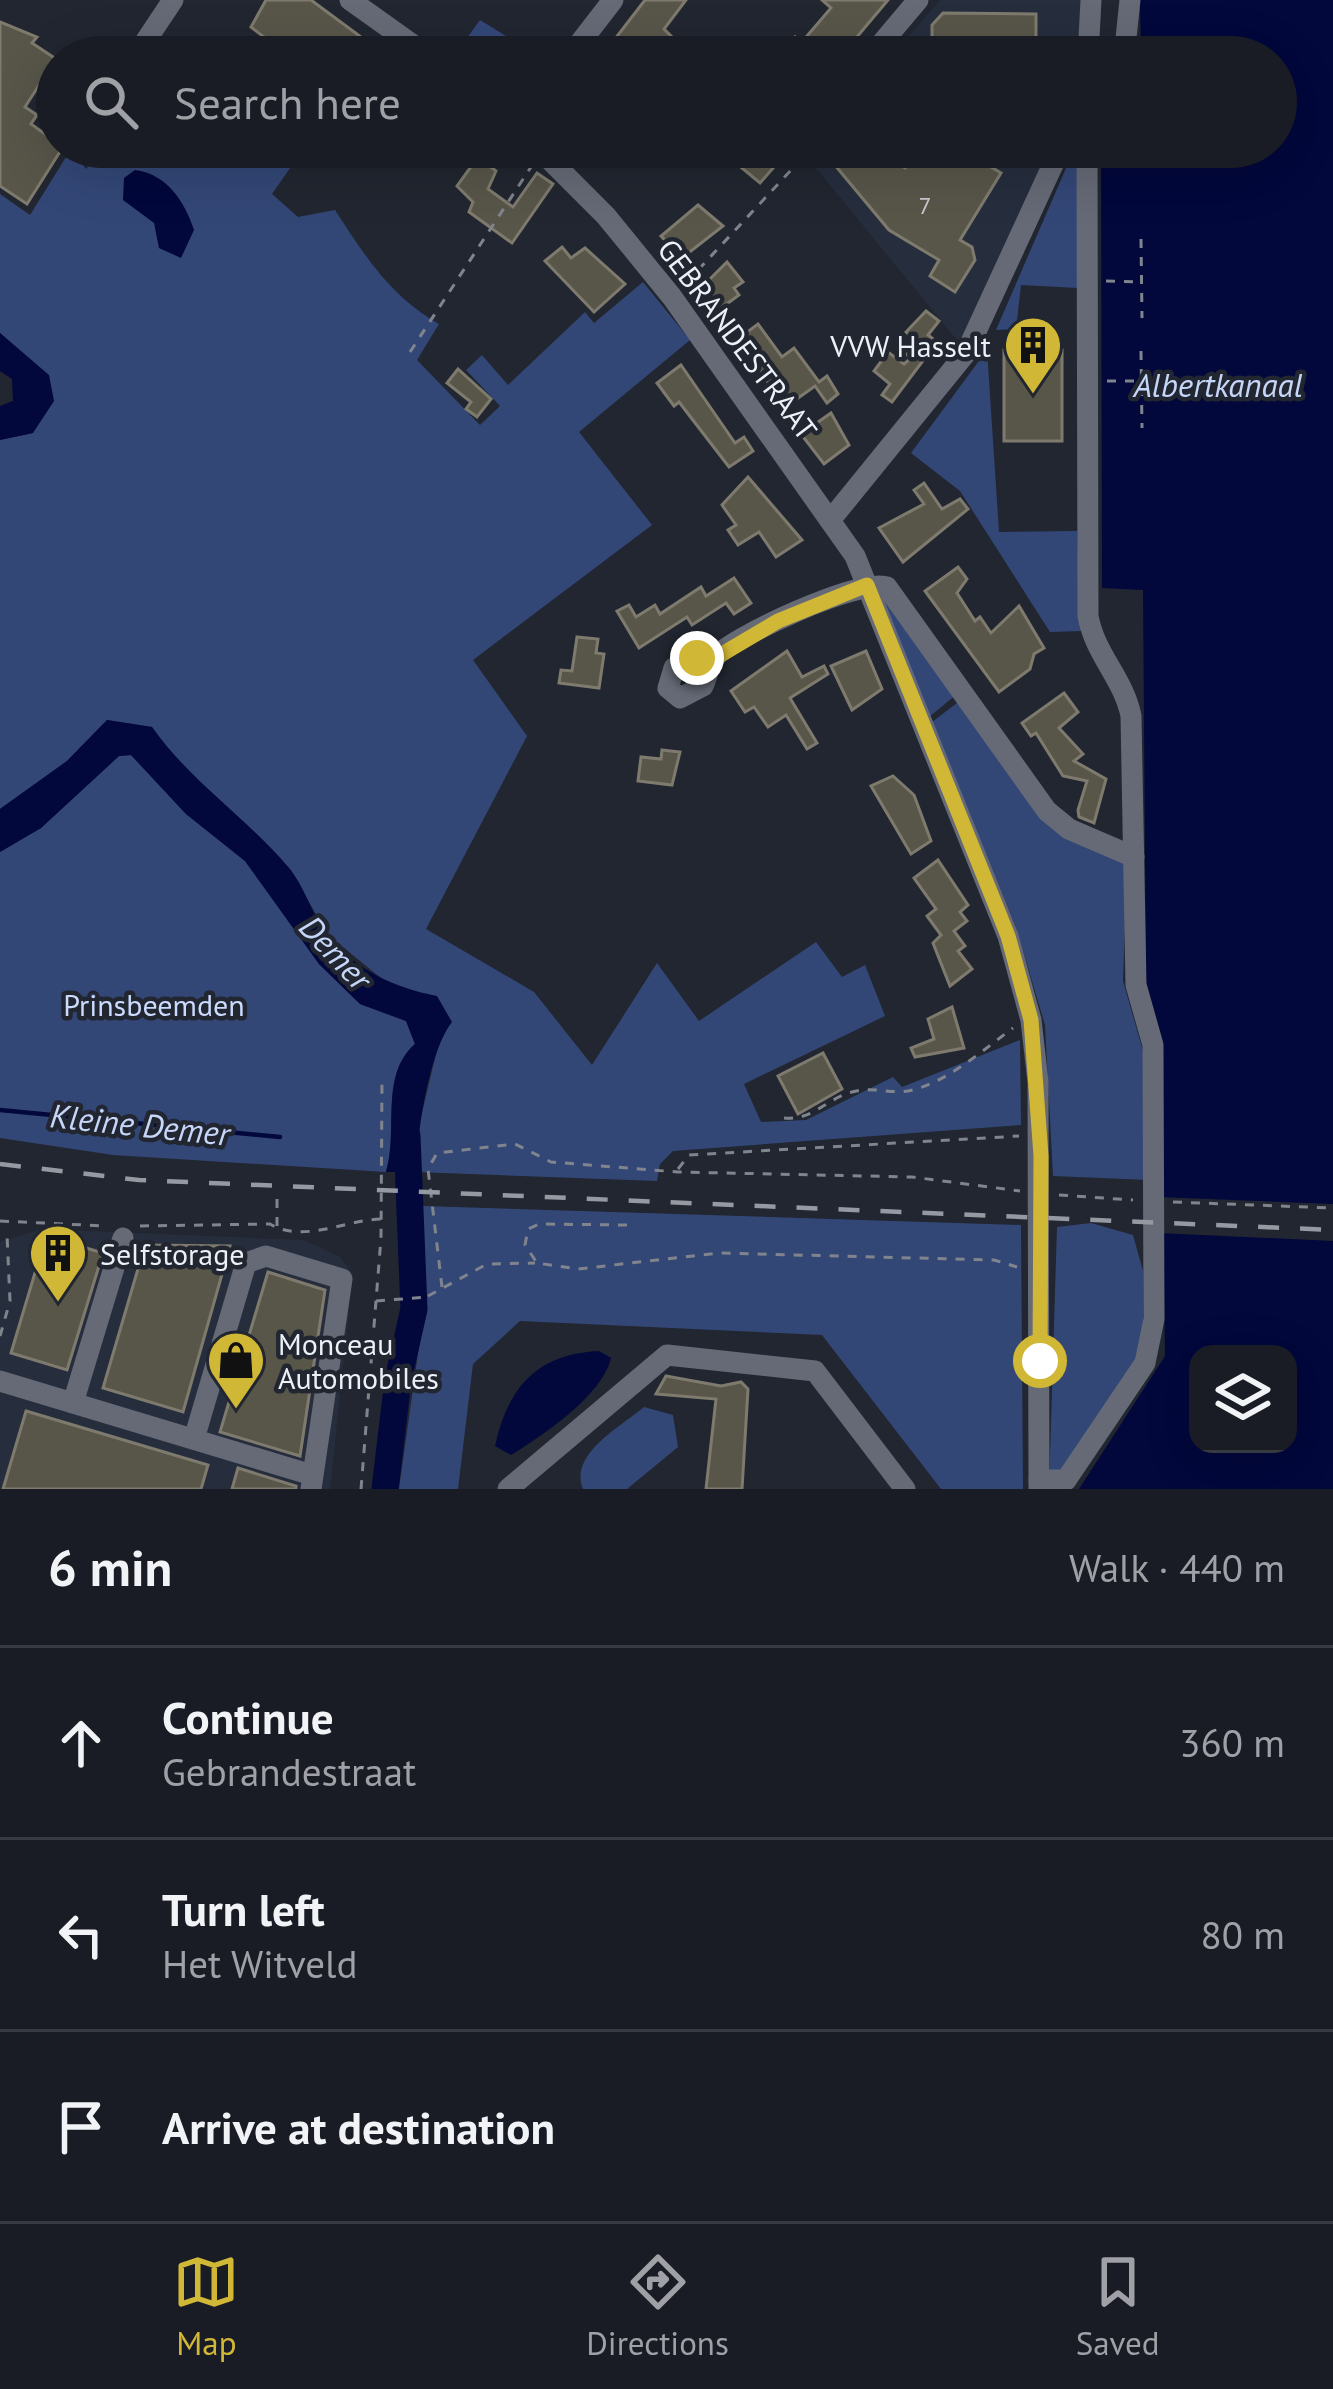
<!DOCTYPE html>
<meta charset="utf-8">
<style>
:root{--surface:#191c24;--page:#22252c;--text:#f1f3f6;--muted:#9fa1a6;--line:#373a41;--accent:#d1b736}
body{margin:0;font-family:"PT Sans",sans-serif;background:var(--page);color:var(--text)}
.controls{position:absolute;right:36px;bottom:36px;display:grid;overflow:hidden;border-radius:24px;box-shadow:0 12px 48px #0002}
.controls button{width:108px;height:108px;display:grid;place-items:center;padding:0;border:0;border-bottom:3px solid var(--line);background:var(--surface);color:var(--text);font:60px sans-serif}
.stop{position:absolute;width:36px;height:36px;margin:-27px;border:9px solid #d1b736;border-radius:50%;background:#fff}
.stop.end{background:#d1b736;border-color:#fff;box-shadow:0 3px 12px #0008}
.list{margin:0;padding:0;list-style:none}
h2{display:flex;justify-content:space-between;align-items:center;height:156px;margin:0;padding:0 48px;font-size:51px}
h2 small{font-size:39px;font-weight:400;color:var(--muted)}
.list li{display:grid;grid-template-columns:78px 1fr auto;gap:36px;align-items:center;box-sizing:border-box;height:192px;padding:0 48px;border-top:3px solid var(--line)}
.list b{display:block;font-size:45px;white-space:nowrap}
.list p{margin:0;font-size:39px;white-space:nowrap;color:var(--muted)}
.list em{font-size:39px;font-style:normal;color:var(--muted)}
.icon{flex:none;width:66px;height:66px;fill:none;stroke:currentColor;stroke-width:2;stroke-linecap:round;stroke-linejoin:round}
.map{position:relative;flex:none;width:1333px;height:1489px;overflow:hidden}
.search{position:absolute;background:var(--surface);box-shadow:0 12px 48px #0002;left:36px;right:36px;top:36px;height:132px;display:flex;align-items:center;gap:30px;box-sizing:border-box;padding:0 42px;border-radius:66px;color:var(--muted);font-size:45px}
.sheet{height:732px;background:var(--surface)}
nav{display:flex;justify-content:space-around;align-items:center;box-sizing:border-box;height:168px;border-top:3px solid var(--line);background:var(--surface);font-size:33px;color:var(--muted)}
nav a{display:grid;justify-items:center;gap:6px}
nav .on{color:var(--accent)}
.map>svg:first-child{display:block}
.built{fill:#262d3d}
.green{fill:#334777}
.water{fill:#02073c;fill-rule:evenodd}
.pier{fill:#212630}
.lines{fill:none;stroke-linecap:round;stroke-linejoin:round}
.stream{stroke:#02073c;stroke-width:4.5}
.river{stroke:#02073c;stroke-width:27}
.building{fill:#585649;stroke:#7e7b6e;stroke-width:3}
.path{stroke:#80848d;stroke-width:3;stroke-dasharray:9 9;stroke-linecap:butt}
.minor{stroke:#656a76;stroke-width:21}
.rail{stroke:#9599a2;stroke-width:4.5;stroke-dasharray:21 21;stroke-linecap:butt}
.route{stroke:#d1b736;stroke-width:15}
.labels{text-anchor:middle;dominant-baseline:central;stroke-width:9;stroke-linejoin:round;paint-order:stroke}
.number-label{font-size:24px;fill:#c7cacc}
.street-label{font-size:30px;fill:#ecf0f7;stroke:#212630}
.poi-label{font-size:30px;fill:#ecf0f7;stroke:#212630;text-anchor:start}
.park-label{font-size:30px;fill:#cbdbfe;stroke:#212630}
.water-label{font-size:33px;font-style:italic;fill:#c6d6f9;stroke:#212630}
</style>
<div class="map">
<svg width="1333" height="1489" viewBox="0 0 1333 1489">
<rect width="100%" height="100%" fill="#212630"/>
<g class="built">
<polygon points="940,0 1083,0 1080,57 891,57"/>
<polygon points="814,147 1052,147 961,345 806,156"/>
<polygon points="41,1229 304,1240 340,1257 353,1274 330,1489 0,1489 0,1242"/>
</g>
<g class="green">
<polygon points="480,20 540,57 453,57"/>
<path d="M104 147 304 148 272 194 298 217 335 210C365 256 390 296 439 324L417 360 480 425 500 406 466 370 482 355 508 385 585 312 594 323 643 282 690 340 579 432 652 525 473 660 527 736 426 929 534 992 592 1065 657 963 699 1021 816 942 842 977 865 965 885 1016 744 1084 761 1122 806 1120 893 1077 902 1087 1020 1040 1021 1125 673 1151 660 1164 657 1181 417 1172 416 1138 440 1037 393 988 327 934 291 870 178 764 152 727 107 720 67 761 0 809V440L33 433 48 375 0 333V194L30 215 71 149 86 169Z"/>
<polygon points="1077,158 1078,288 1021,285 1016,329 996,330 1070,159"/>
<polygon points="987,350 999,532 1077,531 1081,631 1050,632 960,491 911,453"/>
<polygon points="881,593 957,694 929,717"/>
<polygon points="961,700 1043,818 1127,864 1123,981 1143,1051 1149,1180 1053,1176 1045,1025 1016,927 932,722"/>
<path d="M131 755 186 814 245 861 319 964 360 1004 406 1021 415 1044C379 1075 399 1130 386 1172L113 1155 0 1138V852L41 828 119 756Z"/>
<polygon points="423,1206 1021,1225 1023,1489 941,1489 822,1335 520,1321 473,1364 458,1489 399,1489 420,1339"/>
<polygon points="1091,1223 1133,1235 1143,1271 1143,1356 1066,1473 1050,1470 1050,1458 1057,1227"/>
<path d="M644 1407 673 1415 678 1447 627 1489H583C569 1454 619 1428 644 1407Z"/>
</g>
<g class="water">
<path d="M1140 0H1333V1489H1079L1165 1356 1161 1036 1146 981 1143 590 1102 588 1101 149 1276 147V57H1141ZM1198 1354H1288V1444H1198Z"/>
<path d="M135 170C167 174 185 202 194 230L181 258 159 248 154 223 123 200 124 178Z"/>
<polygon points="0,333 49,375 54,401 33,433 0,440 0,406 13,401 12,379 0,371"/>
<path d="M107 720 152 727C191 782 246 817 289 868 305 887 311 913 326 933 354 969 394 988 437 996L452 1022C429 1051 416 1135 417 1172H386C399 1130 379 1076 415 1044L406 1021 360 1004 319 964 245 861 186 814 131 755 119 756 41 828 0 852V809L67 761Z"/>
<path d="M599 1351 611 1358C602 1396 543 1435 511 1455L495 1446C508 1387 537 1354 599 1351Z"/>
</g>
<polygon class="pier" points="1157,1197 1333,1204 1333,1241 1158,1233"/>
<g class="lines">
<polyline class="stream" points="0,1110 280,1137"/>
<polyline class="river" points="385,1489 398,1380 414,1309 407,1136"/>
</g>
<g class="building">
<polygon points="266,0 311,0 388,57 290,57 251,27"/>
<polygon points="645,0 686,0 664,29 671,36 655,57 601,57"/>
<polygon points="822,0 888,0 840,57 778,57 795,37 801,43 831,8"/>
<polygon points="943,13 1036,14 1036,57 932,57 932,25"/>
<polygon points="0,22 37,37 32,43 56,59 25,107 37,115 31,124 63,147 27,204 0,186"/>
<polygon points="731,147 750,147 774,167 760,183 725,154"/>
<polygon points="844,147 856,147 878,160 882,154 905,168 916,151 929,159 936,147 958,147 1001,173 960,240 972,247 975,260 955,292 930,276 939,260 889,230 834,164"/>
<polygon points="478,157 496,171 488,189 513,207 537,173 553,184 512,243 469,212 473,202 457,186"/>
<polygon points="698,205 723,226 682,258 661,236"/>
<polygon points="562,247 571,258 585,248 625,284 594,312 545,261"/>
<polygon points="727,262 743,282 734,288 739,295 720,309 706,283"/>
<polygon points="926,311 939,321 928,335 937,342 892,402 882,395 890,384 874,371 888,352 904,364 910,359 903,348 912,337 906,332"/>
<polygon points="758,324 782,357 794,348 819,382 827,376 838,394 827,403 815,386 784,408 739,338"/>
<rect x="1004" y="350" width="58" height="91"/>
<polygon points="681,365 735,443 744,437 753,451 729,467 679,402 674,406 657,383"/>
<polygon points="458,369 491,399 477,417 466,409 471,402 447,383"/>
<polygon points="831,413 849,445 824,464 801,434"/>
<polygon points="748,477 802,540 776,557 759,532 738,545 728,530 736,525 722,505"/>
<polygon points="924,483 942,509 960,499 968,509 903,562 879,528 924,504 914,490"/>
<polygon points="958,567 967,579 957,593 975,621 980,617 991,633 1019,606 1044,648 1034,654 1030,669 999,692 925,591"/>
<polygon points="734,578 751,603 734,614 726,603 692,625 687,617 639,648 617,611 629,605 636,617 655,605 660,614 701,587 706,596"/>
<polygon points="577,637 598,639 596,653 604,654 599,688 559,683 561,670 572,671"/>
<polygon points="787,651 802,677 824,666 828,674 790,698 817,743 807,749 786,715 768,727 754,707 745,712 731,691"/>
<polygon points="866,651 882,689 852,710 831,666"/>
<polygon points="1064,693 1078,712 1059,728 1083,754 1074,761 1106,779 1094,823 1079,817 1078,810 1087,781 1063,776 1036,733 1031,736 1022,723"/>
<polygon points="662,750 680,752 672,785 638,781 641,757 661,759"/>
<polygon points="893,776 914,795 931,841 911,854 871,786"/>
<polygon points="938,860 968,905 960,912 967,921 954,931 965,946 958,951 972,969 950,986 933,943 941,935 927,916 936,909 914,878"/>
<polygon points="952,1007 964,1048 915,1057 911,1048 934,1039 928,1019"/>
<polygon points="823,1053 842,1089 798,1114 778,1076"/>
<polygon points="46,1236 103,1253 67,1370 11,1353"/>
<polygon points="145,1245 230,1246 183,1412 103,1388"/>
<polygon points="268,1272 325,1290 300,1456 220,1432"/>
<polygon points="666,1376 721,1386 741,1382 748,1389 742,1489 706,1489 716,1399 656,1394"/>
<polygon points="26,1411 208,1465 201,1489 3,1489"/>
<polygon points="238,1468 296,1486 296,1489 232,1489"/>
</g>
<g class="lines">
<g class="path">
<polyline points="1141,239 1142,318"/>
<polyline points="1106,281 1139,282"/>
<polyline points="686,283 793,168 796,147"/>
<polyline points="1141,351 1142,428"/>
<polyline points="410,352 531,167"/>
<polyline points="1107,381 1139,381"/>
<path d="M784 1118C812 1121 826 1099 852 1092 871 1086 889 1094 908 1091 945 1084 983 1050 1013 1028"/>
<polyline points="678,1169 689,1155 1019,1136"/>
<polyline points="1059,1195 1133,1200"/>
<polyline points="1173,1202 1333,1208"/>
<polyline points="0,1221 106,1226"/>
<polyline points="627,1225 539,1224 528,1229 525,1245 537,1263 578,1269 719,1253 994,1260 1017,1267"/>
<path d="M140 1226 270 1224C304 1244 348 1219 382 1219"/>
<polyline points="277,1226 277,1196"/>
<polyline points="442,1287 428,1169 437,1153 515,1144 551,1162 678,1172 912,1177 1020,1191"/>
<polyline points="428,1296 487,1264 535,1263"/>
<polyline points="376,1301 427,1297"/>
<polyline points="0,1336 10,1301 7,1235"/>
<polyline points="361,1489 381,1238 382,1079"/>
</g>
<g class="minor">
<polyline points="350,0 430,57"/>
<polyline points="135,57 173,0"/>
<polyline points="569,57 613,0"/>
<polyline points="870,57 918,0"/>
<polyline points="1088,57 1091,0"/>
<polyline points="1124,57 1130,0"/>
<polyline points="537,147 606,216 672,297 855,556 1008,936 1031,1020 1038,1082 1039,1489"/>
<polyline points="832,518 966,353 1061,147"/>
<path d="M713 660 697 659 674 668 668 688 680 698 703 686C707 679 709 665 713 659 732 636 861 578 887 587L1047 811 1069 829 1134 857"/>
<polyline points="0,1381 312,1475"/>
<polyline points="73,1403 123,1238"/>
<polyline points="194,1439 246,1263 266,1256 342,1279 311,1489"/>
<path d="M1039 1480H1066L1145 1363 1154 1319 1153 1045 1136 985 1131 716C1124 679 1095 655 1088 616L1087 147"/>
<polyline points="508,1489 667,1355 815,1371 905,1489"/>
</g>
<polyline class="rail" points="0,1164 139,1180 1333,1230"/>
</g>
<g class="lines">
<polyline class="route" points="697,658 712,660 778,621 867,585 1008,936 1031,1020 1041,1156 1040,1361"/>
</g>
<defs>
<g id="building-pin" transform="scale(3)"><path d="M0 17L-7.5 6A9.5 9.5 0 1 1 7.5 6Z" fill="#d1b736" stroke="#212630"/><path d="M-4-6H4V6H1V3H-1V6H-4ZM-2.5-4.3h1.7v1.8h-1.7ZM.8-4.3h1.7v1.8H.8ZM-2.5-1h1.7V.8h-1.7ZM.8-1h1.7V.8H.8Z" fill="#111"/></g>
<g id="shop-pin" transform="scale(3)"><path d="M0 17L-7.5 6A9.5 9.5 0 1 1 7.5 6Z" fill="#d1b736" stroke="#212630"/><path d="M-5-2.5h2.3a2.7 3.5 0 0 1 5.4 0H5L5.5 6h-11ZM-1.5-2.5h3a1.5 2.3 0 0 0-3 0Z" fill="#111"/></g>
</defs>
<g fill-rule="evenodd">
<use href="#building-pin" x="1033" y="345"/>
<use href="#building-pin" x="58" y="1253"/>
<use href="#shop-pin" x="236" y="1360"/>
</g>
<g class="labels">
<g class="number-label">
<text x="925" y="205">7</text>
</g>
<g class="street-label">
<text transform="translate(738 339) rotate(53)">GEBRANDESTRAAT</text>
</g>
<g class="poi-label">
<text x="991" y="345" text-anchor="end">VVW Hasselt</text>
<text x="100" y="1253">Selfstorage</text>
<text x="278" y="1343">Monceau<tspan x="278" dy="34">Automobiles</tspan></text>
</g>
<g class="park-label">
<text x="154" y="1004">Prinsbeemden</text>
</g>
<g class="water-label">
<text x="1218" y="384">Albertkanaal</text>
<text transform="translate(336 952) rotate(47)">Demer</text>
<text transform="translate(140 1124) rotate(6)">Kleine Demer</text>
</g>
</g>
</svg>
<div class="controls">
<button><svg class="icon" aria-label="layers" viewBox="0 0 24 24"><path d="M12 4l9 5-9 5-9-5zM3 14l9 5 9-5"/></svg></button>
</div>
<div class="stop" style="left:1040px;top:1361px"></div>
<div class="stop end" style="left:697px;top:658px"></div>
<div class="search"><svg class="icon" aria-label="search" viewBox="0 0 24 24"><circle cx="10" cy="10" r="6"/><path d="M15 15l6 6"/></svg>Search here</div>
</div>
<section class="sheet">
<h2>6 min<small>Walk · 440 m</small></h2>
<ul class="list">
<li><svg class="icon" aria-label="ahead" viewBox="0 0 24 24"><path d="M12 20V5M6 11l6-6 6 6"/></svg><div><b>Continue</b><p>Gebrandestraat</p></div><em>360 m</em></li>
<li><svg class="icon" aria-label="left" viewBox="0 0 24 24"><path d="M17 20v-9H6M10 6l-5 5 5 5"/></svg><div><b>Turn left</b><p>Het Witveld</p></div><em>80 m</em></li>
<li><svg class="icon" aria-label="arrive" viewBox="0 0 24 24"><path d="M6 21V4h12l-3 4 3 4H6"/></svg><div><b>Arrive at destination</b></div></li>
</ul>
</section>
<nav>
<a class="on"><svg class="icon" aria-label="map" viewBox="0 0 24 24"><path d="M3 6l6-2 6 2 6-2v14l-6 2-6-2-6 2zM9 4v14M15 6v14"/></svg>Map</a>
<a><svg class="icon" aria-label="directions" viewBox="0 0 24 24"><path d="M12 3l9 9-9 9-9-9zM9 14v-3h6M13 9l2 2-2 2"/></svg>Directions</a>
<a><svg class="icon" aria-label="saved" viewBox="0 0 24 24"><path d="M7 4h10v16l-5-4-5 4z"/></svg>Saved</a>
</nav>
